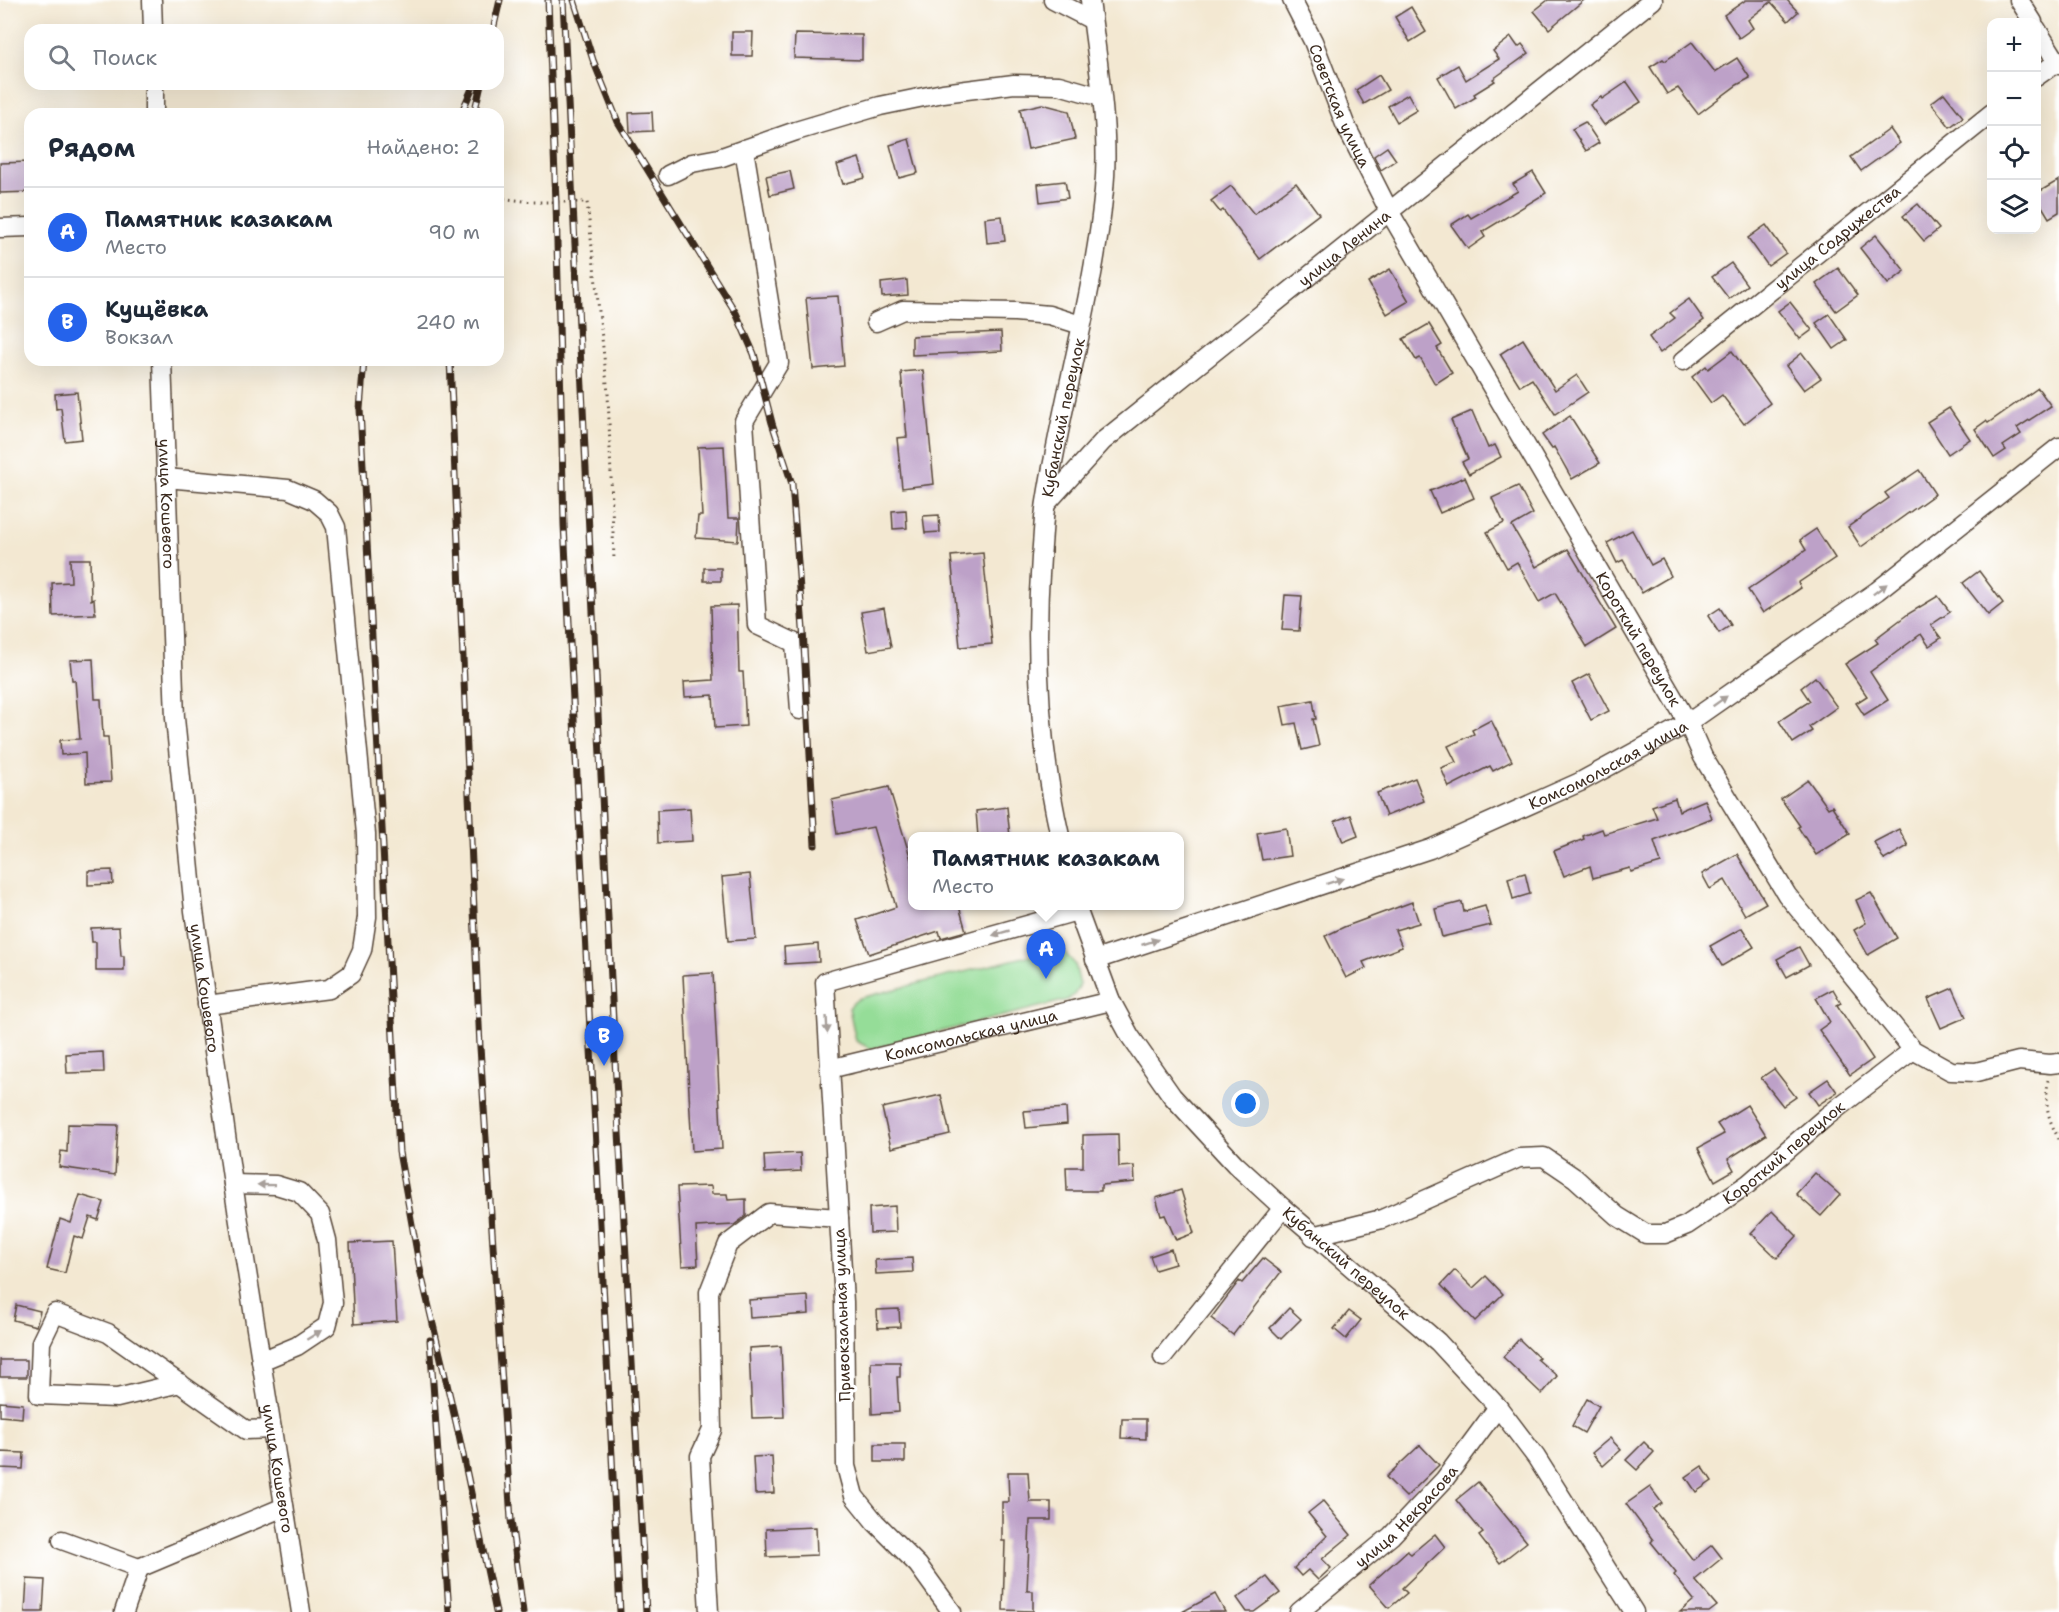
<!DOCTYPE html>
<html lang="ru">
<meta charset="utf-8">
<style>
:root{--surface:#fff;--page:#f2f2f3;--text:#1f2937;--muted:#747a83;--line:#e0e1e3;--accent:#2563eb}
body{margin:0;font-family:"Shantell Sans",sans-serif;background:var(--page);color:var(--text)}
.controls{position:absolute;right:18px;top:18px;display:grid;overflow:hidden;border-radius:12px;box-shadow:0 6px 24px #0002}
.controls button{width:54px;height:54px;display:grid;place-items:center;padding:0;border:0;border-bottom:2px solid var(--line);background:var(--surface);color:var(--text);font:30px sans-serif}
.you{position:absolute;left:1246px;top:1104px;width:21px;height:21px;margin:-15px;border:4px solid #fff;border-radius:50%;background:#1a73e8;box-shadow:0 0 0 9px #1a73e833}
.badge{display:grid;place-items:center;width:39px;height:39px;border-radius:50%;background:var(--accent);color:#fff;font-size:20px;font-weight:700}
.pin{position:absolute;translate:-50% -50px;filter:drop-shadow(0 2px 3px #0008)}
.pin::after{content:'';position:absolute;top:32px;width:21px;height:18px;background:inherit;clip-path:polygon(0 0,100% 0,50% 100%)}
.popup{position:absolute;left:908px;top:832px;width:276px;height:78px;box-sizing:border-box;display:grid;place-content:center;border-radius:12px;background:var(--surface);filter:drop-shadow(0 2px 4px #0005);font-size:20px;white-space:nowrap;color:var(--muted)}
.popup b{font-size:22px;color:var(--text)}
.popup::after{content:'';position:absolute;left:50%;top:100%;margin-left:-12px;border:12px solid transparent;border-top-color:var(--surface)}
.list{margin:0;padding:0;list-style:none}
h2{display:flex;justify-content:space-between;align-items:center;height:78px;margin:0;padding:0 24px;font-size:26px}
h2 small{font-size:20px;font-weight:400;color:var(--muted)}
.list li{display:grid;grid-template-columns:39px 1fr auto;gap:18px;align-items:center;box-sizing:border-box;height:90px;padding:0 24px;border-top:2px solid var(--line)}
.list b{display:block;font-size:22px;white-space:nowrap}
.list p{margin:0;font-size:20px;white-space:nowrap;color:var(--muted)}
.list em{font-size:20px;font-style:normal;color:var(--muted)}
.icon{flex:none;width:33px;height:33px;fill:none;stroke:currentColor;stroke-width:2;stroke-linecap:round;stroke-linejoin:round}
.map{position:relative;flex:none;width:2059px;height:1612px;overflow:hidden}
.search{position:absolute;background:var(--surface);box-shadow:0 6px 24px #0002;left:24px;top:24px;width:480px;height:66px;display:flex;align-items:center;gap:15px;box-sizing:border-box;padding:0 21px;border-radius:18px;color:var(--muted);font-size:22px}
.panel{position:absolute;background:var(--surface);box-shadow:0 6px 24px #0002;left:24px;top:108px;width:480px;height:258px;border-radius:18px}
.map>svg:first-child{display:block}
.green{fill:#95dd98;stroke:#68845b;stroke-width:1.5}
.building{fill:#bda1c8}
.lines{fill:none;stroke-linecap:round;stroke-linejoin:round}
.minor-casing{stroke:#574639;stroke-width:21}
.path{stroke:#574639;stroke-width:3;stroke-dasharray:1.5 4.5;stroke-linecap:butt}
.minor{stroke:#fff;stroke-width:18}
.rail-casing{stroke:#3b2a1e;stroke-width:7}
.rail{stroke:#fff;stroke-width:4.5;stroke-dasharray:14;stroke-linecap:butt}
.oneway{fill:#a79f9a}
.labels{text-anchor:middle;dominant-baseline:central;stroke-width:6;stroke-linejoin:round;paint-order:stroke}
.street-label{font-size:16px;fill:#3b2a1e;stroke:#fff}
</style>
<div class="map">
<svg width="2059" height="1612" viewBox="0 0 2059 1612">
<rect width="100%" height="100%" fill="#fff"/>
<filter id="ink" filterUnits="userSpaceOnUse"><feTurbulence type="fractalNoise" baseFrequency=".0167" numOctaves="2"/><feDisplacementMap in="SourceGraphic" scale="12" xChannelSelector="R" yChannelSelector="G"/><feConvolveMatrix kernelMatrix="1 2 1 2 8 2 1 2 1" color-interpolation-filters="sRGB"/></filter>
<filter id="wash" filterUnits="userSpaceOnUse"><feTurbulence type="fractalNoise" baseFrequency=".008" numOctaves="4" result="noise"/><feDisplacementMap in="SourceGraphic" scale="24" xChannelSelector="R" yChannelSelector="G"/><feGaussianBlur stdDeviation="1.35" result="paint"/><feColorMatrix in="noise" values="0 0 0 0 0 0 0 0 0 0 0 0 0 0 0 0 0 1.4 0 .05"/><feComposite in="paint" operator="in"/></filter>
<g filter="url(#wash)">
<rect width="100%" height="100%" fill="#f3e8d2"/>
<polygon class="green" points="1048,951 1064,952 1075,964 1080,985 1074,995 1067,1000 871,1049 856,1041 849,1008 854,1002 860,998"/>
<g id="blocks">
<g class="building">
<polygon points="1548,0 1584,0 1549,29 1534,11"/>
<polygon points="1746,0 1787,0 1798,12 1788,21 1771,2 1748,20 1753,28 1739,38 1724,15"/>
<polygon points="1411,7 1426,32 1410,42 1395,17"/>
<polygon points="732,32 753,32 752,56 732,56"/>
<polygon points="795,34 862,35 862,60 794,58"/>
<polygon points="1511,37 1518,47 1522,44 1529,53 1493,79 1495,81 1474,94 1476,97 1456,109 1438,77 1458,65 1466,80 1499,59 1493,51"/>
<polygon points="1692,42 1715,72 1737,58 1750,78 1737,85 1698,114 1678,88 1667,94 1650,67 1663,59 1665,61"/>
<polygon points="1379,75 1388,90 1364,104 1356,90"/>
<polygon points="1627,82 1641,102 1604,125 1590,105 1601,97 1602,99"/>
<polygon points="1944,93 1963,117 1950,127 1931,103"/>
<polygon points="1408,94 1417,110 1397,122 1388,106"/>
<polygon points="1042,104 1069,111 1075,139 1028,149 1020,109"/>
<polygon points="652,112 653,131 630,132 629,113"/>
<polygon points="1585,122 1599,143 1586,151 1572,129"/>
<polygon points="1890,129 1900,143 1861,171 1851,157"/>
<polygon points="909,139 918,173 899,178 890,145"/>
<polygon points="1387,147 1396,160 1381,170 1374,156"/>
<polygon points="859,158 865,178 843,184 837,165"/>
<polygon points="30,162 30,192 0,193 0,163"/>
<polygon points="790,171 794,189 770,195 766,176"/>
<polygon points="1533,172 1546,193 1482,232 1485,237 1468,249 1451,225 1468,214 1471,218 1518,191 1513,184"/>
<polygon points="2059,180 2059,212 2049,218 2037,198 2037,193"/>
<polygon points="1065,181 1068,198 1040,202 1038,184"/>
<polygon points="1296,183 1319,214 1260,259 1223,210 1220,212 1211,201 1231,186 1254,214"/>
<polygon points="1918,204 1939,229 1924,241 1903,216"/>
<polygon points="1002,216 1005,241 987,243 985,218"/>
<polygon points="1766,225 1786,253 1768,266 1748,238"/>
<polygon points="1876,235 1905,271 1888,284 1860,248"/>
<polygon points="1731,263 1747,285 1729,299 1712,277"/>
<polygon points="1838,268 1858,295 1836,311 1816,284"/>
<polygon points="1390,269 1409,301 1387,314 1368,282"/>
<polygon points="907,280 908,295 882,297 881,283"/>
<polygon points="838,296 844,366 813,369 806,298"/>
<polygon points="1689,299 1704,320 1660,353 1649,337 1675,318 1670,313"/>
<polygon points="1790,302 1812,330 1800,339 1778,311"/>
<polygon points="1829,314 1847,340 1834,349 1816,323"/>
<polygon points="1429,324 1442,345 1437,348 1452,373 1435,384 1420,358 1416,360 1403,339"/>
<polygon points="1001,332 1002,351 912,355 912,336"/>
<polygon points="1523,339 1555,390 1577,375 1588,392 1555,414 1532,379 1520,386 1500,354"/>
<polygon points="1732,351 1770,403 1744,424 1722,395 1711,403 1692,377 1706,366 1708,369"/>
<polygon points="1802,353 1821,378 1804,390 1786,366"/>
<polygon points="923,370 934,484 902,488 897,438 907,437 901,372"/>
<polygon points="2038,388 2051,406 2017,428 2021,434 2003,446 2006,450 1994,458 1975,429 1986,421 1988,423"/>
<polygon points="77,392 82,439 65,441 61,408 56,409 55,394"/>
<polygon points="1949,408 1970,439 1948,454 1927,422"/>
<polygon points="1472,411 1488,448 1495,445 1501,457 1469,474 1462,462 1468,459 1451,420"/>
<polygon points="1570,416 1600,463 1572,479 1554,447 1552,449 1542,435"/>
<polygon points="724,446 728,518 739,518 738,541 696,538 698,516 702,516 698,447"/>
<polygon points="1919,470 1935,494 1861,547 1848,527 1889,498 1885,493"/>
<polygon points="1465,477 1474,498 1440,513 1430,491"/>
<polygon points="1518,486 1533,514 1512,526 1536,567 1568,549 1616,629 1587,647 1555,593 1539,602 1517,562 1507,568 1487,532 1504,523 1492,498"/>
<polygon points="906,510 907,528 893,529 892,511"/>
<polygon points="939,515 940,532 925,533 923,516"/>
<polygon points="1816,529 1835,558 1798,583 1801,588 1763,613 1748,590 1806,550 1800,540"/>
<polygon points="1632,530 1651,565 1662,559 1671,576 1642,593 1623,560 1617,563 1607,543"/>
<polygon points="983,553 992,644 960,647 951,556"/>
<polygon points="70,559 90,559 91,600 94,599 95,614 53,616 52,583 71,582"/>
<rect x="704" y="568" width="17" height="13"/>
<polygon points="1979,571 2003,603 1988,615 1963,583"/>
<polygon points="1285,595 1302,596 1299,631 1282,630"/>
<polygon points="1938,596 1950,612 1931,625 1941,638 1929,646 1921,634 1870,672 1888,700 1864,715 1856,703 1867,696 1845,664 1878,643 1875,639 1908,614"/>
<polygon points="737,605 739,672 743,672 746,726 715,728 713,695 685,697 684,682 713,680 711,606"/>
<polygon points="884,608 891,647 868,651 861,612"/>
<polygon points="1720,608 1731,625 1719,633 1708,616"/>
<polygon points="93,659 95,699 101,699 103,737 108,737 111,782 86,783 85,753 61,755 60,740 80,739 75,680 72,680 70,660"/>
<polygon points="1589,674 1609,711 1591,720 1572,683"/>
<polygon points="1815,677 1837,707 1809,727 1812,731 1793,743 1779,721 1810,701 1801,688"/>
<polygon points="1313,700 1316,719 1313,719 1319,746 1302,750 1296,723 1285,725 1281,706"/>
<polygon points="1491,720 1512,761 1493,771 1490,766 1449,787 1441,768 1456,762 1448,746 1474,734 1472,730"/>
<polygon points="1415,778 1424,801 1386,816 1377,793"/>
<polygon points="1808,780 1828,808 1832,806 1850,834 1816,855 1798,827 1800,826 1781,799"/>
<polygon points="889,787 912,863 912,906 959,906 966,931 941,938 939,931 869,954 857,920 896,907 873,827 837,834 832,800"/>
<polygon points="1675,798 1679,811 1705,800 1712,818 1654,841 1661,863 1631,872 1630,868 1593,878 1590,866 1564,876 1554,851 1584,839 1583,836 1602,829 1604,834 1657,818 1652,806"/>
<polygon points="1007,807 1010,837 978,837 976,811"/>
<polygon points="690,808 692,841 658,843 657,810"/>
<polygon points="1351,815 1358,836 1343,842 1335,821"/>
<polygon points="1286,828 1290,856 1262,860 1257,833"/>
<polygon points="1899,829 1908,846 1884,860 1874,842"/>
<polygon points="1737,854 1766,903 1745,915 1725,880 1710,889 1702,874"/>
<polygon points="112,870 113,884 88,885 88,871"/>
<polygon points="1525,873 1530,894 1513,899 1508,878"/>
<polygon points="750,874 756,939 728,941 722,877"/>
<polygon points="1871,893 1897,938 1868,955 1854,930 1866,923 1856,900"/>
<polygon points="1412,902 1419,923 1395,930 1402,947 1363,962 1366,968 1346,978 1325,936 1344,927"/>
<polygon points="1462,902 1464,912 1485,906 1491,925 1442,937 1435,909"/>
<polygon points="119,927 121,956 124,956 124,971 96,971 96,942 92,942 91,928"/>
<polygon points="1742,928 1754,947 1722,966 1710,946"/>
<polygon points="818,944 819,962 785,964 784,947"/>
<polygon points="1799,947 1809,965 1787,977 1777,959"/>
<polygon points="713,973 722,1149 692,1151 683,975"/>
<polygon points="1953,988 1966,1017 1941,1028 1928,999"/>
<polygon points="1833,989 1841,1003 1837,1005 1873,1059 1850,1075 1819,1030 1830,1022 1816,998"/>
<polygon points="103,1052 104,1072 67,1073 66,1054"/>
<polygon points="1774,1069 1796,1097 1783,1106 1761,1078"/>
<polygon points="1828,1079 1837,1092 1818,1105 1809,1092"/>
<polygon points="941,1095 950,1134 891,1148 882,1108"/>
<polygon points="1747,1105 1766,1135 1728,1159 1734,1170 1715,1181 1698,1148 1724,1134 1717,1124"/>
<polygon points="1066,1108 1067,1124 1026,1128 1024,1111"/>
<polygon points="68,1124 118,1125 115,1175 59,1167 61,1151 67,1152"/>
<polygon points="1118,1134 1119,1167 1134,1166 1135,1182 1101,1185 1101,1191 1067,1191 1066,1167 1083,1167 1083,1135"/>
<polygon points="800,1153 801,1171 765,1173 764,1155"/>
<polygon points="1815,1173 1840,1195 1821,1216 1796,1194"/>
<polygon points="711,1186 712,1194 727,1194 728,1200 746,1199 746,1216 734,1225 696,1227 698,1265 682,1266 677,1187"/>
<polygon points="1181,1190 1194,1233 1176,1240 1165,1215 1161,1216 1156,1198"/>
<polygon points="80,1195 104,1202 98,1220 90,1217 83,1239 74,1236 65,1273 47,1269 60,1219 71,1223"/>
<polygon points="895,1206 896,1232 870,1233 869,1208"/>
<polygon points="1772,1211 1797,1236 1777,1258 1751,1233"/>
<polygon points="392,1241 397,1321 354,1324 350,1243"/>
<polygon points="1171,1249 1175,1264 1155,1270 1150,1256"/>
<polygon points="912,1258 913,1272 876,1274 875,1260"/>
<polygon points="1263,1258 1281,1272 1233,1335 1211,1318 1239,1281 1242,1283"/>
<polygon points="1455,1270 1473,1288 1486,1276 1503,1294 1475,1321 1441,1285"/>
<polygon points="808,1296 809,1314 750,1318 749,1300"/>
<polygon points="16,1305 40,1311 36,1326 13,1320"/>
<polygon points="1289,1308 1301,1319 1281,1339 1270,1328"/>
<polygon points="899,1309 900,1327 878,1328 877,1310"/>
<polygon points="1349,1311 1361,1320 1346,1339 1334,1329"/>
<polygon points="1519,1339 1539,1358 1537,1359 1557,1376 1542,1394 1503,1357"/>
<polygon points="781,1346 784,1417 752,1418 749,1348"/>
<rect x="0" y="1360" width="27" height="17"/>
<polygon points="871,1362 900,1362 900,1377 897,1377 899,1412 872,1414"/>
<polygon points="1587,1399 1599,1406 1584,1433 1572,1426"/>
<polygon points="0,1402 23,1404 22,1418 0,1416"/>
<polygon points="1122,1419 1146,1419 1146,1439 1121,1438"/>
<polygon points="1610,1438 1621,1450 1603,1466 1592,1453"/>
<polygon points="1644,1442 1654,1452 1637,1470 1626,1460"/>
<rect x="875" y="1444" width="30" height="18"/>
<polygon points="1420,1445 1439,1465 1406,1497 1386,1477"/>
<polygon points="0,1452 24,1453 23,1469 0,1468"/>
<polygon points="772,1456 774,1493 755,1494 753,1457"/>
<polygon points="1702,1466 1712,1481 1696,1492 1686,1477"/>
<polygon points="1008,1472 1028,1472 1030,1502 1051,1502 1051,1520 1030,1520 1027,1591 1033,1591 1033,1611 1003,1610 1005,1541 1002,1541 1002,1502 1009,1502"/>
<polygon points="1478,1482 1527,1542 1500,1563 1479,1536 1483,1533 1456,1500"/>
<polygon points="1650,1487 1662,1503 1653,1509 1693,1560 1712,1545 1722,1558 1695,1580 1717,1606 1709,1612 1680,1612 1694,1600 1674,1575 1676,1573 1651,1542 1653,1540 1626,1504"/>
<polygon points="1323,1501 1351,1535 1322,1559 1331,1568 1318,1580 1308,1570 1301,1576 1294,1568 1327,1536 1308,1513"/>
<polygon points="816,1527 817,1555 767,1557 766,1529"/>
<polygon points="1435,1534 1445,1547 1402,1588 1407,1593 1389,1608 1369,1585 1407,1551 1411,1554"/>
<polygon points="1267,1577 1280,1593 1254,1612 1247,1612 1237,1598"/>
<polygon points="27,1579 45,1580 43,1612 25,1612"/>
<polygon points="1215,1594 1225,1612 1182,1612"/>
</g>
</g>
</g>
<g filter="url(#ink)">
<use href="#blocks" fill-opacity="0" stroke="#574639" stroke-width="1.5"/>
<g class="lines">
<g class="minor-casing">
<g id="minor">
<polyline points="152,0 153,30"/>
<polyline points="1053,0 1092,20"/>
<path id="s1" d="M1292 0 1313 41 1345 124 1389 211 1688 723 1703 757 1787 895 1913 1050 1951 1071 1976 1072 2019 1061 2050 1064 2059 1063"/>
<polyline points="2019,0 2033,22"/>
<polyline points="2036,28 2059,65"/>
<polyline points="2036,77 2057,62"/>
<polyline points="154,84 154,114"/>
<polyline points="744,149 779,363 744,421 757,625 795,643 800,710"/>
<polyline points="668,175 692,163 719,158 796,131 880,106 943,93 1014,84 1059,85 1101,97"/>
<polyline points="0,228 30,227"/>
<polyline points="876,322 903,310 1015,312 1049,315 1081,325"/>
<path id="s2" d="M162 360 175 718 194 911 233 1184 301 1612"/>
<path id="s3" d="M1683 361 1992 113"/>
<polyline points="166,478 288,489 314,500 329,513 336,527 366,834 367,917 362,950 351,974 329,989 207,1005"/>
<path id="s4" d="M1046 504 1103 441 1653 0"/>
<path id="s5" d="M1060 836C1039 744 1034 651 1041 557 1043 539 1043 520 1046 502 1062 398 1094 296 1104 190 1110 130 1097 60 1090 0"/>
<path id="s6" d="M1076 906 1111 1001 1130 1036 1172 1096 1235 1164 1283 1208 1438 1342 1498 1407 1536 1457 1634 1612"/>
<path id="s7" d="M1095 960 1430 849 1580 782 1688 723 1877 591 2059 447"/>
<path id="s8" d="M829 1069 1111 1001"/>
<polyline points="233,1184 276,1185 299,1192 320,1214 327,1240 333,1303 327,1326 297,1346 261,1361"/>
<path id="s9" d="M1313 1236 1382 1219 1519 1158 1544 1157 1575 1178 1617 1216 1646 1234H1665L1687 1225 1748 1184 1827 1116 1913 1050"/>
<polyline points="1163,1357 1283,1208"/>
<polyline points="180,1383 117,1398 39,1395 41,1342 55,1313 108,1333 246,1430 272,1429"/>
<polyline points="62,1540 139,1568 284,1507"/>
<polyline points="124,1612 139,1568"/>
<polyline points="709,1612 700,1456 712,1430 709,1292 728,1244 769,1213 839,1218"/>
<polyline points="952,1612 918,1565 875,1522 854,1496 846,1466 844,1302 825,982 1077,911"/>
<path id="s10" d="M1299 1612 1391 1536 1444 1480 1498 1407"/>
</g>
</g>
<g class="path">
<polyline points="498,198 533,202 587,202 608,393 614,560"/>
<path d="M2048 1080C2045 1104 2047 1118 2059 1139"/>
</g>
<use href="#minor" class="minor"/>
<g class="rail-casing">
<g id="rail">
<polyline points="548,0 556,202 564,525 620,1612"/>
<path d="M563 0C581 354 597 708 615 1061 624 1245 637 1428 646 1612"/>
<polyline points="574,0 593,60 618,122 736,313 754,354 772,423 792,484 803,629 815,845"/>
<polyline points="493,30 500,0"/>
<polyline points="461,114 474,84"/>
<polyline points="474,114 481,84"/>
<polyline points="364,360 360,409 399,1152 420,1269 458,1431 496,1612"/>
<polyline points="450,360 480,1047 511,1520 523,1612"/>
<polyline points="430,1340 449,1612"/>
</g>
</g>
<use href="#rail" class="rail"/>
</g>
<defs><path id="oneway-solid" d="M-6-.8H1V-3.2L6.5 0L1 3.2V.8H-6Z" transform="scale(1.5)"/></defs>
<g class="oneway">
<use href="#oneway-solid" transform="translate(1880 589) rotate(-37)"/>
<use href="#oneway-solid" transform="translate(1720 701) rotate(-35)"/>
<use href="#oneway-solid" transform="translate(1335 881) rotate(-18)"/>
<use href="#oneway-solid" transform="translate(1001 933) rotate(164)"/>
<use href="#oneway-solid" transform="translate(1150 942) rotate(-18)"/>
<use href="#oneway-solid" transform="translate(827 1025) rotate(87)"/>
<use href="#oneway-solid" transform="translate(266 1185) rotate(-179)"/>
<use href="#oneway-solid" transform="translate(314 1335) rotate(-32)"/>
</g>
</g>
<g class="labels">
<g class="street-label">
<text stroke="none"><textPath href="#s1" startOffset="116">Советская улица</textPath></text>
<text stroke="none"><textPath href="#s3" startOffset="198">улица Содружества</textPath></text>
<text stroke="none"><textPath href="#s4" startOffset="394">улица Ленина</textPath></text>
<text stroke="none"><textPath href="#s5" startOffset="422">Кубанский переулок</textPath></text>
<text stroke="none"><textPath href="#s2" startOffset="144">улица Кошевого</textPath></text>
<text stroke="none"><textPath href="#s1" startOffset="728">Короткий переулок</textPath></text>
<text stroke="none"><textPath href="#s7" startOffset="550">Комсомольская улица</textPath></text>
<text stroke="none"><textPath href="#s2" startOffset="630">улица Кошевого</textPath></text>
<text stroke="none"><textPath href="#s8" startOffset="146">Комсомольская улица</textPath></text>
<text stroke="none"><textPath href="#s9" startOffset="538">Короткий переулок</textPath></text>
<text stroke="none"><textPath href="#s6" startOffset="456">Кубанский переулок</textPath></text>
<text transform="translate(842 1315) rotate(-92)">Привокзальная улица</text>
<text stroke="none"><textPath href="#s2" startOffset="1116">улица Кошевого</textPath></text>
<text stroke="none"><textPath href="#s10" startOffset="144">улица Некрасова</textPath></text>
</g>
</g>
</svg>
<div class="controls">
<button>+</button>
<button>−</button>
<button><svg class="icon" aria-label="locate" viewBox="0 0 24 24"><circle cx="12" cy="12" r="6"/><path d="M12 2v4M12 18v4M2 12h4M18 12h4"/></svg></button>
<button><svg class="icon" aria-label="layers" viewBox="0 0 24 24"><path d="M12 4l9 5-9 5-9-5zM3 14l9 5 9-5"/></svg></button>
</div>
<div class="you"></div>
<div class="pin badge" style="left:1046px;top:979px">A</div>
<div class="popup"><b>Памятник казакам</b>Место</div>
<div class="pin badge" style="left:604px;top:1066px">B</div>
<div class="search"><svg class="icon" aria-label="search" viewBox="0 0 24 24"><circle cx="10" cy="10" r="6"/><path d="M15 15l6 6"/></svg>Поиск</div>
<section class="panel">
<h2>Рядом<small>Найдено: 2</small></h2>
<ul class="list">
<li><span class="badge">A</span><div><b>Памятник казакам</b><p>Место</p></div><em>90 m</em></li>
<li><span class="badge">B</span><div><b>Кущёвка</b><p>Вокзал</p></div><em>240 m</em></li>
</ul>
</section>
</div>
